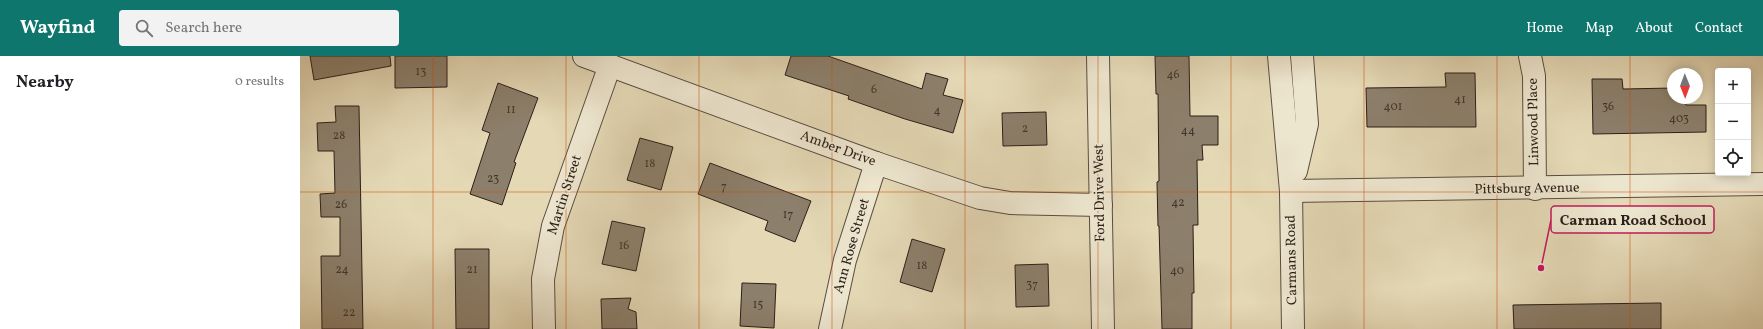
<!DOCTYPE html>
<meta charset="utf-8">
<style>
:root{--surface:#fff;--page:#f2f2f2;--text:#202124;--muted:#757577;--line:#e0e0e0;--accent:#0f766e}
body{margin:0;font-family:Vollkorn,serif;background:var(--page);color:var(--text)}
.controls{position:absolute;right:12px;top:12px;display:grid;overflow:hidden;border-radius:4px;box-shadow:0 2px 10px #0003}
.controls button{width:36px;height:36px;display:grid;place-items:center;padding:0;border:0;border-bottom:1px solid var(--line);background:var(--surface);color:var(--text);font:20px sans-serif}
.compass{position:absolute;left:1367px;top:12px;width:36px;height:36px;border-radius:50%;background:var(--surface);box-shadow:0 2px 10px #0003;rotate:179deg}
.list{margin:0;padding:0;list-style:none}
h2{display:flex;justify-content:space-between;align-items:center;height:52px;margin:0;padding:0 16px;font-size:17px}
h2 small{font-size:13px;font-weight:400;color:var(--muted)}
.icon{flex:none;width:22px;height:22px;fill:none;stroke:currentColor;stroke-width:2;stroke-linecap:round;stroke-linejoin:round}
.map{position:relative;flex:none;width:1463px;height:273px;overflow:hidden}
header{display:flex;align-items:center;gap:24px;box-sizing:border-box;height:56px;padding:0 20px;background:var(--accent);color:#fff}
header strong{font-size:19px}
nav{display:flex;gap:22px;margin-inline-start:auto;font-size:14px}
.search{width:280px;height:36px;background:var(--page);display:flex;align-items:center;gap:10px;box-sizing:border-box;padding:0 14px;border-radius:4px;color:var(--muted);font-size:15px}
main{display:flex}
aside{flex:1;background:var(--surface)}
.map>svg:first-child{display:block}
.building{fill:#8c7f6b;stroke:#2c1f1a}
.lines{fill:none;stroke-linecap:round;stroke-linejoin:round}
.minor-casing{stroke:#5a4d41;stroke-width:24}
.minor{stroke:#ede6cf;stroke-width:22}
.grid{fill:none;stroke:#cc500e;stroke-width:1;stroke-opacity:0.55}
.labels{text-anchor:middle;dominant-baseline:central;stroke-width:3.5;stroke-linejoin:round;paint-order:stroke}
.number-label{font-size:12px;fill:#44372e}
.street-label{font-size:14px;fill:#2c1f1a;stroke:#ede6cf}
.leader{fill:none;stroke:#c2185b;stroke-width:1.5}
.callout-dot{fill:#c2185b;stroke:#ede6cf;stroke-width:1.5}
.callout{fill:#ede6cf;stroke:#c2185b;stroke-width:1.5}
.callout-label{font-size:15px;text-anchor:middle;font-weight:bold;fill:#2c1f1a}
</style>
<header>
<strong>Wayfind</strong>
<div class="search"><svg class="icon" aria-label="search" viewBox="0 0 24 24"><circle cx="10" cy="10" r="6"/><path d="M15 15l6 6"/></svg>Search here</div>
<nav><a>Home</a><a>Map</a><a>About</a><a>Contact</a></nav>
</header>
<main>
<aside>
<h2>Nearby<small>0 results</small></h2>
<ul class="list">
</ul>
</aside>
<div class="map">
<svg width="1463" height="273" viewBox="0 0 1463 273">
<rect width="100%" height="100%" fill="#e4d8b5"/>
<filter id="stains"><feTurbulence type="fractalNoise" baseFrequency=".005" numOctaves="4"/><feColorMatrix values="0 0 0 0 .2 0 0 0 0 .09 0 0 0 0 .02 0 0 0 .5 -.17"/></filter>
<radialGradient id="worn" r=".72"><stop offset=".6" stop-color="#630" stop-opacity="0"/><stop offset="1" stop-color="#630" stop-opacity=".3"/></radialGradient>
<g class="building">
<polygon points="10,0 90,0 91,10 14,24"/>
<polygon points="95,0 147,0 147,31 95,32"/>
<polygon points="491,0 528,0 622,33 626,17 648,23 643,39 663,44 653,77 605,63 548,43 549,40 485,19"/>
<polygon points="855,0 889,0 890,60 918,60 918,89 902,89 903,104 897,104 898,169 893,169 894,237 892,237 892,273 862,273 859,170 858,170 857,126 859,125 858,38 856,38"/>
<polygon points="1145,17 1175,17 1176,71 1067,71 1066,32 1146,31"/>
<polygon points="1292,23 1322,23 1323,33 1373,32 1373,42 1385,42 1386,49 1406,49 1406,76 1293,78"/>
<polygon points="198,27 238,42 214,106 216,107 202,149 170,138 190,77 182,74"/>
<polygon points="35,50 59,50 63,273 22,273 21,200 40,200 40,161 21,161 20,138 35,137 34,95 18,95 17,67 36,66"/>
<polygon points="746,56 747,89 703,90 702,57"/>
<polygon points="340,82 373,91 361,134 327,124"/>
<polygon points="410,107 511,145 495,186 465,174 468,165 398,138"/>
<polygon points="312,165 345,172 336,215 302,208"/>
<polygon points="612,183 645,193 632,236 600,226"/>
<polygon points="155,193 189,193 189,273 156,273"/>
<polygon points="748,208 749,250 716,251 715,209"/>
<polygon points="442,227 476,228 474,272 440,270"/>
<polygon points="331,242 328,253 336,256 337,273 302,273 301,243"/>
<polygon points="1361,247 1361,273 1214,273 1213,249"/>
</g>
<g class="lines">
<g class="minor-casing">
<g id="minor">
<polyline points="284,0 576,107 680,142 710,147 801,149"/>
<polyline points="798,0 803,273"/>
<polyline points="979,0 991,135 993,273"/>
<polyline points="1230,0 1234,20 1235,133"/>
<polyline points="996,115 1007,68 1002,0"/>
<polyline points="991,135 1463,128"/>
<polyline points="244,273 243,223 253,170 310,9"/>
<polyline points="530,273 545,204 576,107"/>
</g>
</g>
<use href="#minor" class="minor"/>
</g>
<path class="grid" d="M133 0V273M266 0V273M399 0V273M532 0V273M665 0V273M798 0V273M931 0V273M1064 0V273M1197 0V273M1330 0V273M0 136H1463"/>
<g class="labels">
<g class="number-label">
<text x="121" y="16">13</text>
<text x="873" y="19">46</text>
<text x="574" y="34">6</text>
<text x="1160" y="44">41</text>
<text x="1093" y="51">401</text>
<text x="1308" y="51">36</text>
<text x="211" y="54">11</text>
<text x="637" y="55">4</text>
<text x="1379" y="63">403</text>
<text x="725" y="73">2</text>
<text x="888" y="75">44</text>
<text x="39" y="80">28</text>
<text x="350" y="108">18</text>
<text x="193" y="123">23</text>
<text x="424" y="131">7</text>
<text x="878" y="147">42</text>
<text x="41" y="149">26</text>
<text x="488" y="159">17</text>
<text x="324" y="190">16</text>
<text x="622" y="210">18</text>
<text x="42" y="214">24</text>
<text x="172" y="214">21</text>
<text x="877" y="215">40</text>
<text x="732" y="229">37</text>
<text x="458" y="249">15</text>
<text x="49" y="257">22</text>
</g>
<g class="street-label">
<text transform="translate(1234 66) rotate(-91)">Linwood Place</text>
<text transform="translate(538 93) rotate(20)">Amber Drive</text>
<text transform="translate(1227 133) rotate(-1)">Pittsburg Avenue</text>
<text transform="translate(800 137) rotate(-91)">Ford Drive West</text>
<text transform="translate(265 139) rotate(-72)">Martin Street</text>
<text transform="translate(552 190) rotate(-74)">Ann Rose Street</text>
<text transform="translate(992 204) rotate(-91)">Carmans Road</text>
</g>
</g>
<path class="leader" d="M1241 212L1251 164"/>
<circle class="callout-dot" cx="1241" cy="212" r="4"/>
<rect class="callout" x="1251" y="150" width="163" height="27" rx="4"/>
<g class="callout-label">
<text x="1333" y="169">Carman Road School</text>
</g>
<rect width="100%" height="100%" filter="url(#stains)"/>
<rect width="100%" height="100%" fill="url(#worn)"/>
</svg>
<div class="controls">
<button>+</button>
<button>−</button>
<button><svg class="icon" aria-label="locate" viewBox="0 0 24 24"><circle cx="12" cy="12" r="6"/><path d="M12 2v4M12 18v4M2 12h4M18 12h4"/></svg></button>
</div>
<svg class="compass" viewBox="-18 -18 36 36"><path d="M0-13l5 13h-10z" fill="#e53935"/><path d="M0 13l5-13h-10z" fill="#757577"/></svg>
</div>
</main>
